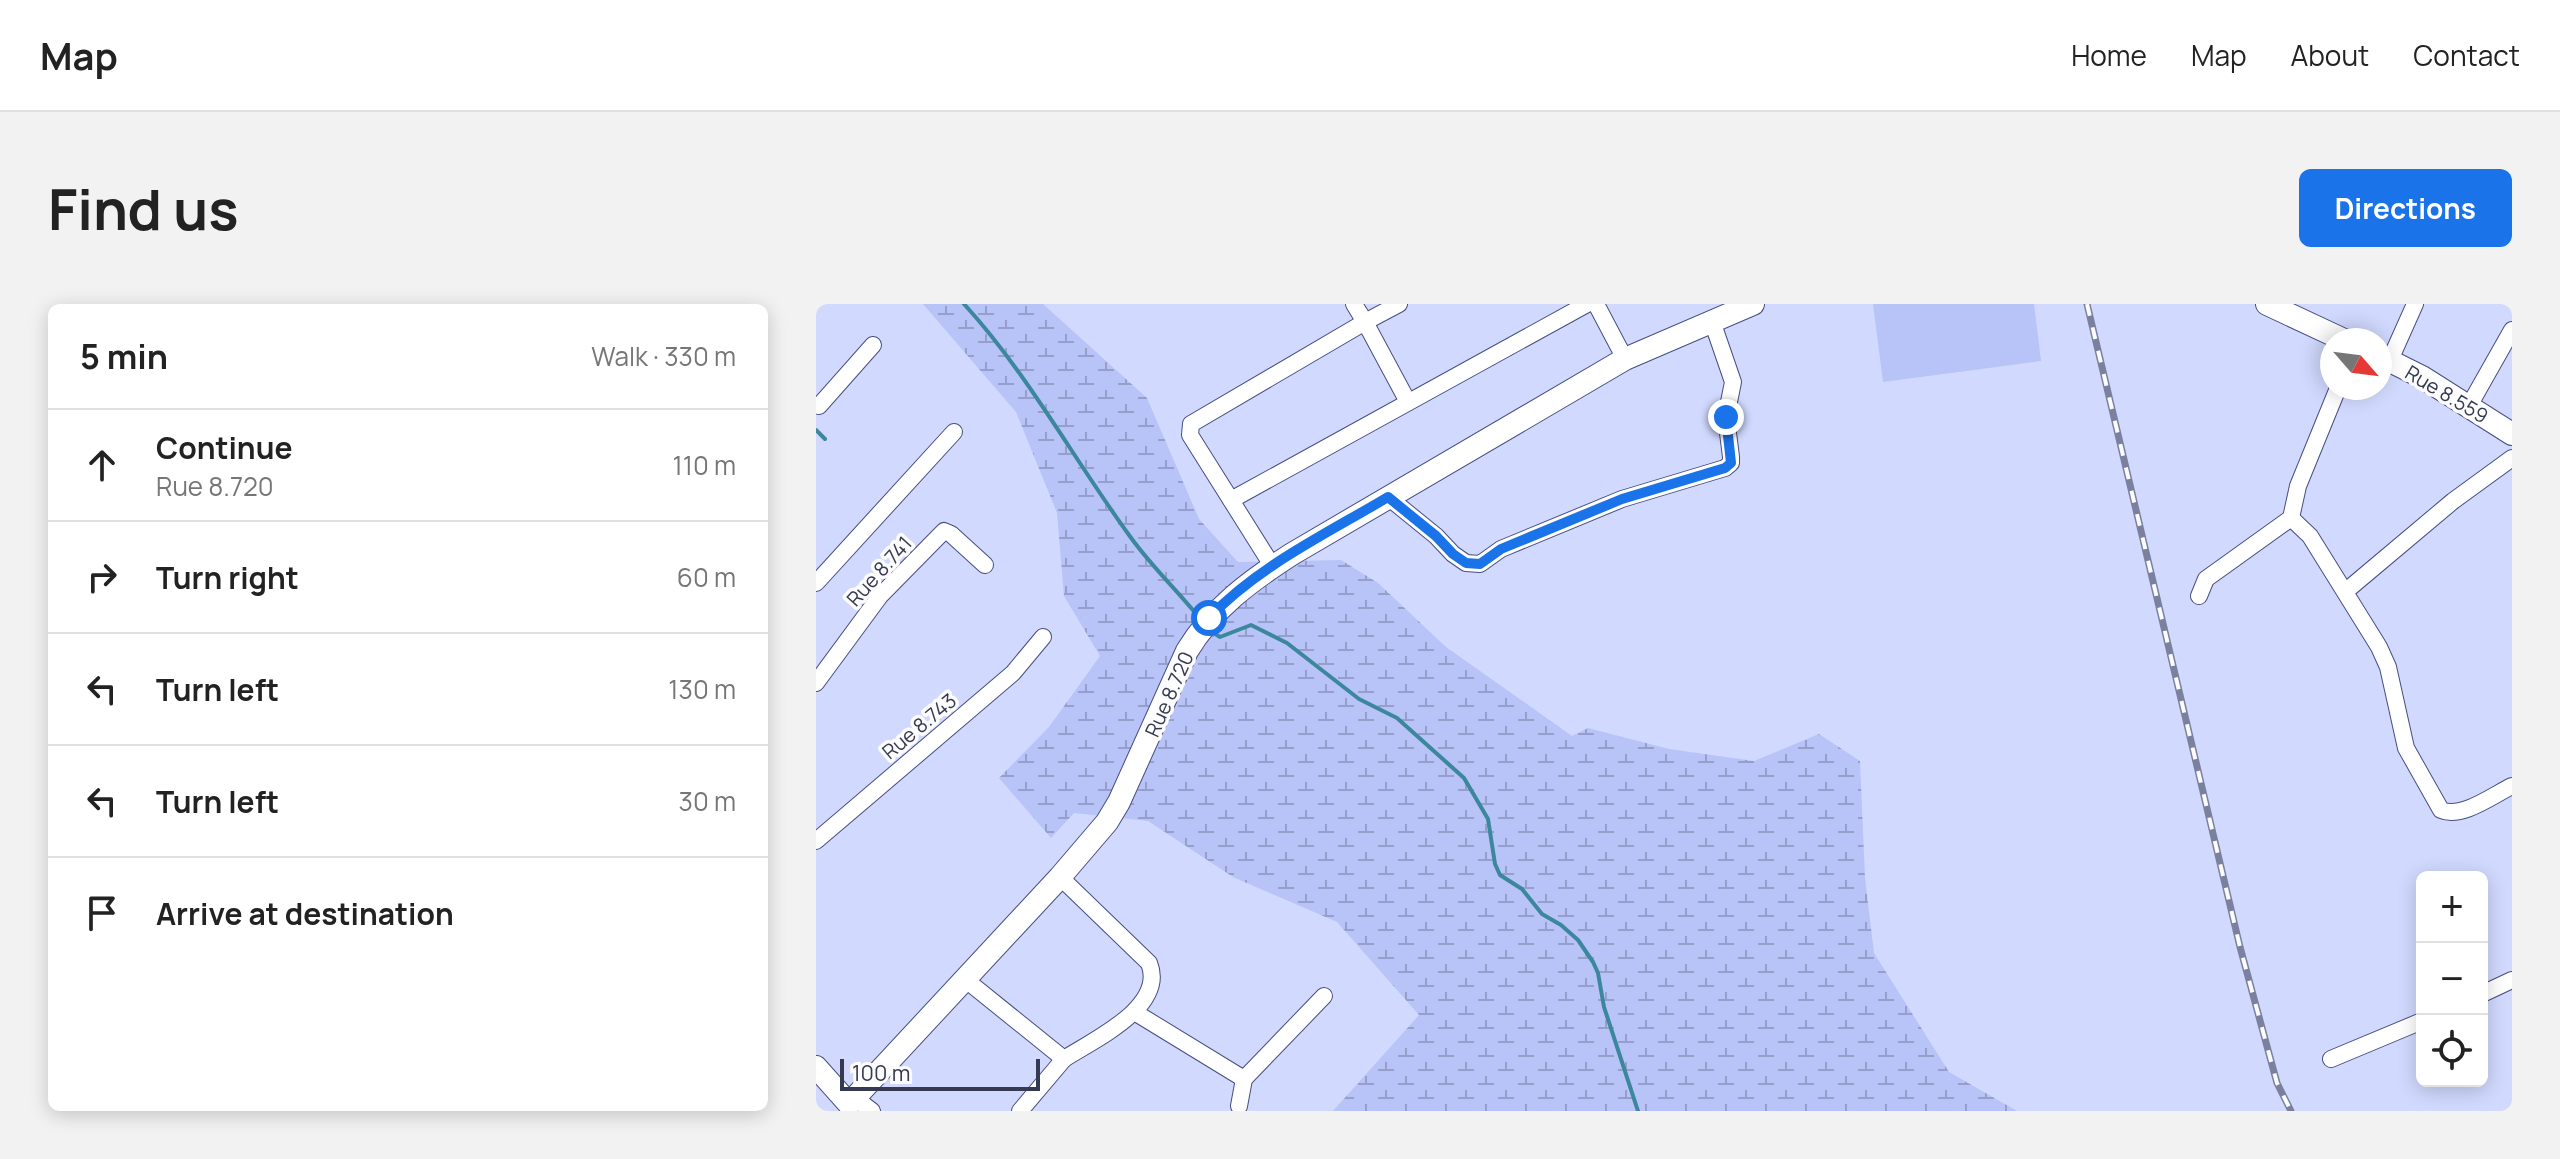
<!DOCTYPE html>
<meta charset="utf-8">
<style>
:root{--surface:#fff;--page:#f2f2f2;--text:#222;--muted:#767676;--line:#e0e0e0;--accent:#1a73e8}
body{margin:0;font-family:Manrope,sans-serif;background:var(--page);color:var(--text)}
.controls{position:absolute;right:24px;bottom:24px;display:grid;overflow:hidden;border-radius:12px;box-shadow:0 4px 20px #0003}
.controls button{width:72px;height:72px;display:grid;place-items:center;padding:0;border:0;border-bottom:2px solid var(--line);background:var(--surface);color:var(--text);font:40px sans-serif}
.compass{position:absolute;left:1504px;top:24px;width:72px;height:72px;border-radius:50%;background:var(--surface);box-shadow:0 4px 20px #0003;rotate:118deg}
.scale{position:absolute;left:24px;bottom:20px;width:200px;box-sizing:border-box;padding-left:8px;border:4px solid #353952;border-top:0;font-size:22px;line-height:28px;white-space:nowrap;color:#353952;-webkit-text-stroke:6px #fcfcfc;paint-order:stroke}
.stop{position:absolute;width:24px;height:24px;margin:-18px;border:6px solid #1a73e8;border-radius:50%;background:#fff}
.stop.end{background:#1a73e8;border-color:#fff;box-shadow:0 2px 8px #0008}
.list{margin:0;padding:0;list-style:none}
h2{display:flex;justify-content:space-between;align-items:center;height:104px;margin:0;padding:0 32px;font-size:34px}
h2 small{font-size:26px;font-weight:400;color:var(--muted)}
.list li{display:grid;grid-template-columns:52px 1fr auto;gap:24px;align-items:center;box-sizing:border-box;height:112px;padding:0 32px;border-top:2px solid var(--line)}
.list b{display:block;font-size:30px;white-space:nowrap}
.list p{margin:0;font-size:26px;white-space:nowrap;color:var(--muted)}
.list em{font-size:26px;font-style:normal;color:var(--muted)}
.icon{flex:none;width:44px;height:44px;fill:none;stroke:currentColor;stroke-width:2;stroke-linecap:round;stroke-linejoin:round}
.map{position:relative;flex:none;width:1696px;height:807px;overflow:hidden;border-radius:12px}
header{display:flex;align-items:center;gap:48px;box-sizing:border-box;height:112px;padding:0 40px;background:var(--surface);border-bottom:2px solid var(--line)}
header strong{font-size:38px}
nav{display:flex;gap:44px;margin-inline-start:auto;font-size:28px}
.intro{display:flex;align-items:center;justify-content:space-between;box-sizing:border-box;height:192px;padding:0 48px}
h1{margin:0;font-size:56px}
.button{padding:20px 36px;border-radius:12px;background:var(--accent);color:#fff;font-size:28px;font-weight:700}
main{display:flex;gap:48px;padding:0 48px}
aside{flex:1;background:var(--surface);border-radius:12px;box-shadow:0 4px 20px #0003}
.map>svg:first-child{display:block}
.wetland{fill:url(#wetland-marsh)}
.pitch{fill:#b8c3f8}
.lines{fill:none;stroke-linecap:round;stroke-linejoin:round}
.stream{stroke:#3d879e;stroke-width:4}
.minor-casing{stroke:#464e83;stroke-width:18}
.secondary-casing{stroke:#464e83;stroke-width:24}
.minor{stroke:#fff;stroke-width:16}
.secondary{stroke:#fff;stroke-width:22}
.rail-casing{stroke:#7a809e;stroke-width:7}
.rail{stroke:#fcfcfc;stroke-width:4;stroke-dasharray:12;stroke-linecap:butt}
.route{stroke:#1a73e8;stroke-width:10}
.labels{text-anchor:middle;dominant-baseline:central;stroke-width:7;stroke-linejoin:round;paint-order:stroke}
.street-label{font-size:20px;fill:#353952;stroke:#fcfcfc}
</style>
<header>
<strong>Map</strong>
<nav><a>Home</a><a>Map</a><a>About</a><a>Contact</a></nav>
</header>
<div class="intro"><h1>Find us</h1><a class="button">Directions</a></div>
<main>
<aside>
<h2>5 min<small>Walk · 330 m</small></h2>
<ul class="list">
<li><svg class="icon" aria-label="ahead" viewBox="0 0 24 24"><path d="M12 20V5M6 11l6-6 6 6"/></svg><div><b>Continue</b><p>Rue 8.720</p></div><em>110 m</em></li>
<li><svg class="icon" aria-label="right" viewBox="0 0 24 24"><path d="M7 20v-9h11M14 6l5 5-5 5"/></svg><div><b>Turn right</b></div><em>60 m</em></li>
<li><svg class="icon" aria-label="left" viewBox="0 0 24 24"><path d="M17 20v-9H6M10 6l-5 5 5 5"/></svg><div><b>Turn left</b></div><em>130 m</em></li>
<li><svg class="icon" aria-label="left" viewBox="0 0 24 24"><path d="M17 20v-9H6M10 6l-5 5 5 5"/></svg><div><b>Turn left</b></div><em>30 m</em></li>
<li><svg class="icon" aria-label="arrive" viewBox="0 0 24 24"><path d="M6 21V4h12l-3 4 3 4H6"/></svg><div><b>Arrive at destination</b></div></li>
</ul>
</aside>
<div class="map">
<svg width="1696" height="807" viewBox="0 0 1696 807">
<defs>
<pattern id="wetland-marsh" width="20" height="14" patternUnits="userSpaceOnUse" patternTransform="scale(2)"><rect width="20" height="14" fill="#b8c3f8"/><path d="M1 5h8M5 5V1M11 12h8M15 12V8" fill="none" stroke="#969fcb"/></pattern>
</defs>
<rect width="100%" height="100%" fill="#d1d9fe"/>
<polygon class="wetland" points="107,0 227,0 331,94 383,215 422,258 525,256 562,279 630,343 756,432 772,424 853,445 938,457 1003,430 1044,457 1049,574 1058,649 1133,768 1201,807 517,807 603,711 521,618 417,573 332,517 258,509 235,534 183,474 233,423 284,352 248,292 241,209 200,108"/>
<polygon class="pitch" points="1057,0 1218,0 1225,57 1067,78"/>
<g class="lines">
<g class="stream">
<path d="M148 0C212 70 257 154 313 231 334 261 362 287 385 316"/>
<polyline points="0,126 9,135"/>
<polyline points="396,328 404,333 435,321 471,339 543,395 581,414 648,474 672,515 679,560 684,571 706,585 726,610 745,621 762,636 777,658 782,669 788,703 822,807"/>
</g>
<g class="minor-casing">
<g id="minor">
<polyline points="538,0 549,18 583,0"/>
<polyline points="780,0 809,55"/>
<polyline points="1574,56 1599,0"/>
<polyline points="3,102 57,41"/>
<polyline points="1653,102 1696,26"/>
<polyline points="572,193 620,232 637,250 650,259 664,260 685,245 806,195 909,164 915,159 915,153 910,113 917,78 896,17"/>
<polyline points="415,196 771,0"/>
<path d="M1475 214 1494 232 1563 343 1572 363 1590 444 1625 506C1646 515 1677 491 1696 482"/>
<polyline points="457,263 374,131 375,120 549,18 592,98"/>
<polyline points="0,279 138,128"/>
<polyline points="1530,287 1637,197 1696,154"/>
<polyline points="1383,292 1390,275 1475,214 1482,182 1522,84"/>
<polyline points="0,379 64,292 128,227 135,230 169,261"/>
<polyline points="0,537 197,369 227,333"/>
<path d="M150 676 248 755C277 736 351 703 333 659L244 573"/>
<polyline points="1666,690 1696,676"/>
<polyline points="320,709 428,775 508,692"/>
<polyline points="1515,755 1606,717"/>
<polyline points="39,794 56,807"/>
<polyline points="423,802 428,775"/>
<polyline points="204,807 248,755"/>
</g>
</g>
<g class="secondary-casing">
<g id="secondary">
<polyline points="1451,0 1528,36"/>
<polyline points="1564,52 1606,73 1696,130"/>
<path d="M0 763 33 800 244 573 291 518 303 498 371 347C397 304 434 277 476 250L809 55 937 0"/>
</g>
</g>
<use href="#minor" class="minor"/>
<use href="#secondary" class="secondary"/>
<g class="rail-casing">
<polyline id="rail" points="1271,0 1424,643 1461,779 1475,807"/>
</g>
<use href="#rail" class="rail"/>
</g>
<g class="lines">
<path class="route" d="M393 314C442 262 512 229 572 193L620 232 637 250 650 259 664 260 685 245 806 195 909 164 915 159 910 113"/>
</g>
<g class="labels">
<g class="street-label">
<text transform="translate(1631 90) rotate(31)">Rue 8.559</text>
<text transform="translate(63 267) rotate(-48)">Rue 8.741</text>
<text transform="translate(353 390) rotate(-66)">Rue 8.720</text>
<text transform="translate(103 422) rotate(-40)">Rue 8.743</text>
</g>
</g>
</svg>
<div class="controls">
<button>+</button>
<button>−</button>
<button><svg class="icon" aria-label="locate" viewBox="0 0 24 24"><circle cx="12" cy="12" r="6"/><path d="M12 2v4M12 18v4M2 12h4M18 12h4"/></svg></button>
</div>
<svg class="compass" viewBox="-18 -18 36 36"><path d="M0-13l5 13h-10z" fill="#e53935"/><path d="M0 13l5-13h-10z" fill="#767676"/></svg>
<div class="scale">100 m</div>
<div class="stop" style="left:393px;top:314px"></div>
<div class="stop end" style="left:910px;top:113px"></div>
</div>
</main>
